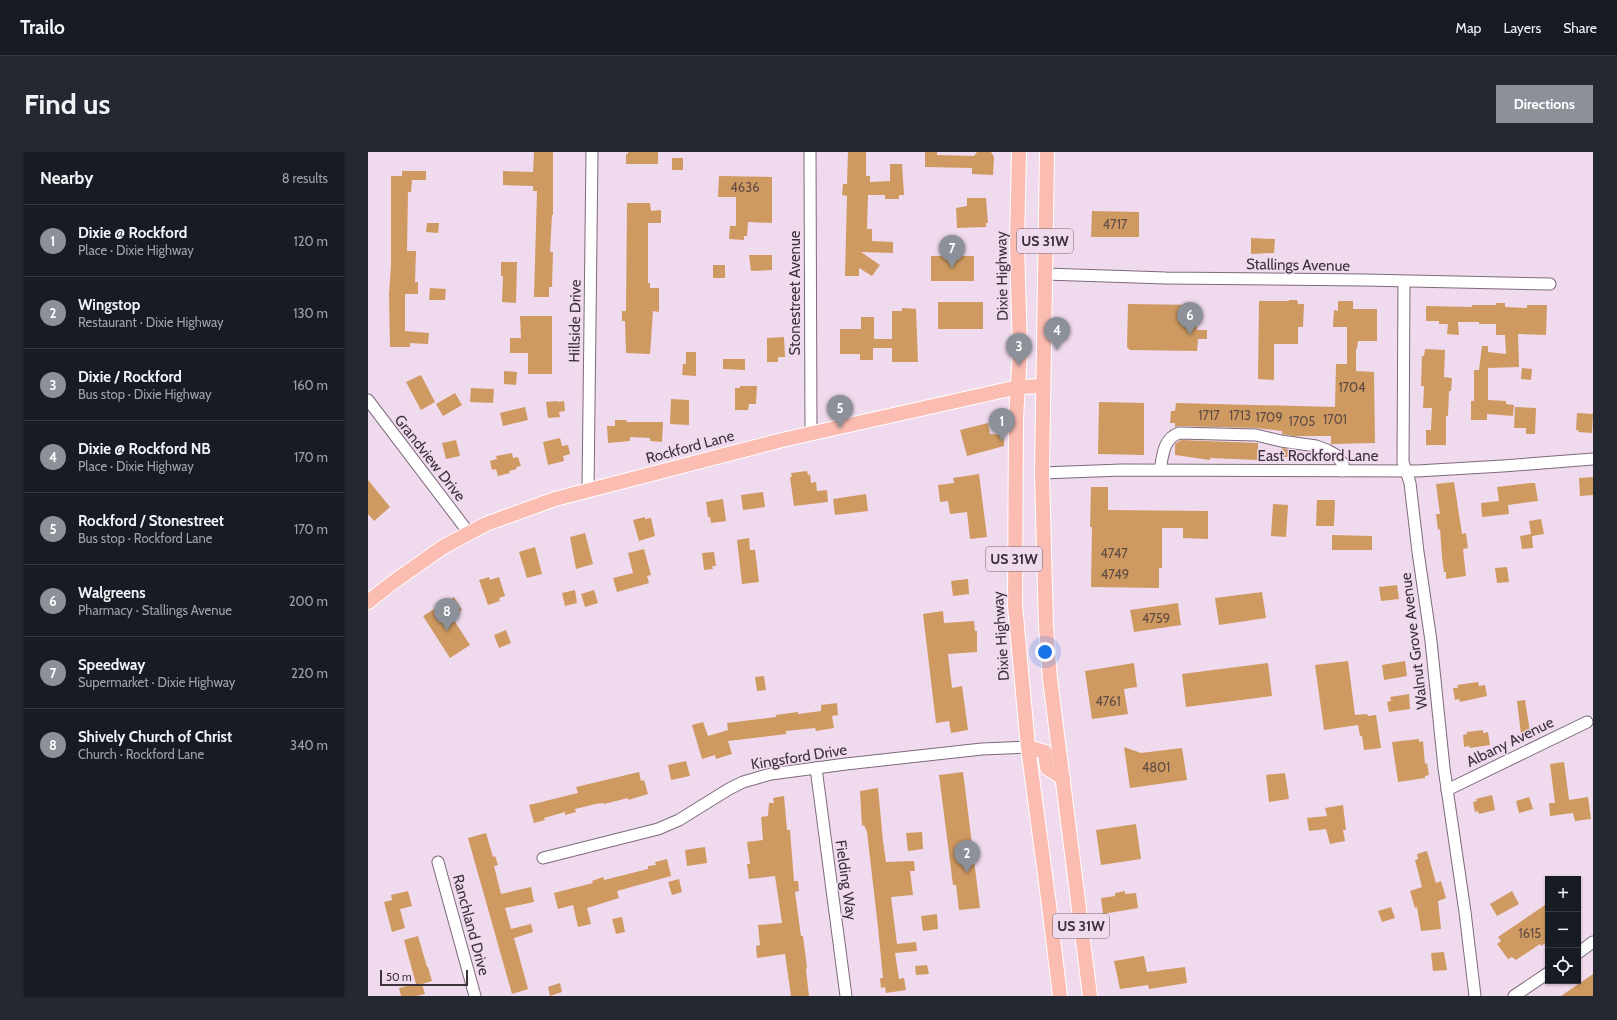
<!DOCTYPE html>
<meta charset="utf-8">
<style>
:root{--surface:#171b24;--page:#242831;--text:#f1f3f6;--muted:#9ea1a6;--line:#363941;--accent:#8c9099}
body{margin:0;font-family:Cabin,sans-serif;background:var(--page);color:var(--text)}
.controls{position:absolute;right:12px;bottom:12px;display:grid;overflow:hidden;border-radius:0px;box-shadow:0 1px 3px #0004}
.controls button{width:36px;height:36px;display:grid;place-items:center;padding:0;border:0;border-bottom:1px solid var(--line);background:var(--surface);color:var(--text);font:20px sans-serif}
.scale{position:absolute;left:12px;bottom:10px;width:88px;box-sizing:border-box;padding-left:4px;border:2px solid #3b323a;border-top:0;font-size:11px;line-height:14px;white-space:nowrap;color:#3b323a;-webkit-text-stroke:3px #f0daee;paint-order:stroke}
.you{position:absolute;left:677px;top:500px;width:14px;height:14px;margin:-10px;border:3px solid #fff;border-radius:50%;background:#1a73e8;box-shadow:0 0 0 6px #1a73e833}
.badge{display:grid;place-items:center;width:26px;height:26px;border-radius:50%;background:var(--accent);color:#fff;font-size:13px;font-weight:700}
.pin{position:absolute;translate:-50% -33px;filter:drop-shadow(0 1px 2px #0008)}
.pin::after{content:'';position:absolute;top:21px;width:14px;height:12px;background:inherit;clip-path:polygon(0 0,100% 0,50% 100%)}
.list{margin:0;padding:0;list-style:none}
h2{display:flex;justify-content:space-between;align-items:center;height:52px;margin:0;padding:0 16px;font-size:17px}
h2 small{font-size:13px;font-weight:400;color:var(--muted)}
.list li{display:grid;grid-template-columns:26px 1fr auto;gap:12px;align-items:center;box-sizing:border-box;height:72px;padding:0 16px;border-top:1px solid var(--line)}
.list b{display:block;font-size:15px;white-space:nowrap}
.list p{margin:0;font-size:13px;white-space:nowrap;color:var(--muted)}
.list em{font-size:13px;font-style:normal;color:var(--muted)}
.icon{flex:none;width:22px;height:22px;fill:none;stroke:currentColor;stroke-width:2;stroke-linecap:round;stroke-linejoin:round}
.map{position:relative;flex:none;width:1225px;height:844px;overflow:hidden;border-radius:0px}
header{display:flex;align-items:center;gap:24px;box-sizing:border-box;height:56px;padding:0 20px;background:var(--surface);border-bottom:1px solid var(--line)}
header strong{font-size:19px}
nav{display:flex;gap:22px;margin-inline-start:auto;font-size:14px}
.intro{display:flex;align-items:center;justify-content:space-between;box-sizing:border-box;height:96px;padding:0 24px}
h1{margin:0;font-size:28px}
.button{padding:10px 18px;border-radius:0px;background:var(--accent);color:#fff;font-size:14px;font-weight:700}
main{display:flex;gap:24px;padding:0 24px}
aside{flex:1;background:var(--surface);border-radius:0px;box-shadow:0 1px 3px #0004}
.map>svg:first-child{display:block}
.building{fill:#cf9a61}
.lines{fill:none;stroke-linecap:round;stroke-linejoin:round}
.minor-casing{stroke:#7d6a7c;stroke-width:13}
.major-casing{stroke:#fff;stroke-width:16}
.minor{stroke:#fff;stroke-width:11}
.major{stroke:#fbbcb2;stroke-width:14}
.labels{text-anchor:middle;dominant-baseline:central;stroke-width:3;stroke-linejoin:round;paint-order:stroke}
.number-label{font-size:13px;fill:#604c44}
.shield{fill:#f0daee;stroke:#716470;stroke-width:1}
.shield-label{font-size:14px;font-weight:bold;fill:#3b323a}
.street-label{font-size:15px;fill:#3b323a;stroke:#f0daee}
</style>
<header>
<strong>Trailo</strong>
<nav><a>Map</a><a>Layers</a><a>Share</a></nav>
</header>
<div class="intro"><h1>Find us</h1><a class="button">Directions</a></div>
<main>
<aside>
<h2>Nearby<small>8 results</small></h2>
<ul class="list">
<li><span class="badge">1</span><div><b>Dixie @ Rockford</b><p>Place · Dixie Highway</p></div><em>120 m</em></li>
<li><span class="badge">2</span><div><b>Wingstop</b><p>Restaurant · Dixie Highway</p></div><em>130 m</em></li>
<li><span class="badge">3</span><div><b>Dixie / Rockford</b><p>Bus stop · Dixie Highway</p></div><em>160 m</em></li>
<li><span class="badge">4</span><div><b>Dixie @ Rockford NB</b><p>Place · Dixie Highway</p></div><em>170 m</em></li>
<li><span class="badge">5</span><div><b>Rockford / Stonestreet</b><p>Bus stop · Rockford Lane</p></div><em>170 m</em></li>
<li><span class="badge">6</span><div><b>Walgreens</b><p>Pharmacy · Stallings Avenue</p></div><em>200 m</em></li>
<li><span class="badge">7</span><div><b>Speedway</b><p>Supermarket · Dixie Highway</p></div><em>220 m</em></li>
<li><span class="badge">8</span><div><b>Shively Church of Christ</b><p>Church · Rockford Lane</p></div><em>340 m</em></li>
</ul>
</aside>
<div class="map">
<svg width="1225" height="844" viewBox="0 0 1225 844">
<rect width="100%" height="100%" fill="#f0daee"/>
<g class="building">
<polygon points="166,0 185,0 185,63 184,63 182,100 185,100 184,135 181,135 181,145 166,145 169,39 165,39 165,34 135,33 135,19 165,20"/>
<polygon points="260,0 290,0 290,12 258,12 258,2 260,2"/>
<polygon points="480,0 498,0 498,24 502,24 502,30 522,29 522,12 534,12 536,43 531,43 531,47 517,47 517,43 500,43 499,77 504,77 504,89 525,90 525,101 493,100 512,113 504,124 491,116 491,124 477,124 479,44 474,43 475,32 479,32"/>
<polygon points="557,0 569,0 569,3 606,4 609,0 623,0 626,5 625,23 604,22 604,16 557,15"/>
<rect x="304" y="6" width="11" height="12"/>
<polygon points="34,19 58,19 58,28 44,28 43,40 40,40 39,99 48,99 47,130 50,130 50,142 37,142 37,179 61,181 60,192 42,191 42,195 22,195 21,142 23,113 23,24 34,24"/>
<polygon points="351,24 404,25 404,71 380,70 379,84 376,84 376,88 361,87 362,74 368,74 368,45 350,45"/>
<polygon points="599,46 618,46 620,71 618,71 618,75 589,76 588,56 599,54"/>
<polygon points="259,51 282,51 283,59 293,58 293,71 280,71 280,131 282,131 282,136 291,136 291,160 285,159 282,202 258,201 257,169 254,169 254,159 258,159"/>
<polygon points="724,59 771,60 771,85 723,85"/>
<polygon points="59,71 71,71 70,81 58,80"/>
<polygon points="883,86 907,87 906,101 883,102"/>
<polygon points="381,103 404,103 404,118 383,119"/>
<rect x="563" y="104" width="43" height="25"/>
<polygon points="133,110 149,110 148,151 134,150 135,124 133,124"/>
<rect x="345" y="113" width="12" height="13"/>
<polygon points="62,136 78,137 77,148 61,148"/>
<polygon points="921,148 929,148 930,152 936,152 935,175 930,175 930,192 906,192 906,228 890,227 891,149 921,149"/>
<polygon points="970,149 985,149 985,157 1009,157 1009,189 990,189 989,197 988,197 988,219 1006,220 1007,291 963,292 963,284 926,284 914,282 914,279 888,276 811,274 807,275 807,271 802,271 803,259 807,259 808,251 967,255 968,212 979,212 979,175 965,175 966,158 970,159"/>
<rect x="570" y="150" width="45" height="27"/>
<polygon points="1128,151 1137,151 1137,155 1159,156 1159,153 1179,153 1178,183 1150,182 1151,215 1120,216 1120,248 1138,249 1138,252 1146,253 1145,264 1119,262 1119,268 1103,268 1103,249 1106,249 1106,218 1111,218 1114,194 1120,194 1120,200 1138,202 1137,183 1128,183 1128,172 1111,172 1111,170 1090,170 1091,183 1079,182 1080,172 1071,172 1071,169 1058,169 1058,154 1104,155 1104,153 1128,153"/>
<polygon points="760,152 830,153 829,178 839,178 839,187 830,187 829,199 762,198 759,195"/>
<polygon points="534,156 548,157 550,210 524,210 524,196 505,196 505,208 492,208 492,202 472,202 472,177 493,177 493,165 506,165 506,187 524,187 524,159 534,159"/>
<polygon points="152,164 184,164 184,222 160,222 160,201 142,201 142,186 153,186"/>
<polygon points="416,185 417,205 410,205 410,210 399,210 399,186"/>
<polygon points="1057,197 1077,198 1076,225 1084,226 1083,239 1081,239 1080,264 1078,264 1078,293 1058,293 1058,278 1063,278 1064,256 1055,256 1056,234 1053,234 1054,204 1056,204"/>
<polygon points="318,200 328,200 328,224 314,223 315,212 318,212"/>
<polygon points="355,207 377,207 377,218 355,217"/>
<polygon points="1154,216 1164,217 1163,228 1153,227"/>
<polygon points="136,219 149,220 148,233 136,232"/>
<polygon points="53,223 67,250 53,258 38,230"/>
<polygon points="372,234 389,234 388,252 381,252 380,258 367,258 367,236 372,236"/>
<polygon points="103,236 126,237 125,251 102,250"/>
<polygon points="87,241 94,253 75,264 68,252"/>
<polygon points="303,247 321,248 321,273 302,272"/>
<polygon points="190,249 190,250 196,249 197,259 191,260 192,265 180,266 178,250"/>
<polygon points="731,250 776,251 776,303 730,302"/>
<polygon points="157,255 160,268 135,274 132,261"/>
<polygon points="1147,255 1168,256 1167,282 1158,282 1158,276 1146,276"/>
<polygon points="1209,261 1225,262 1224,281 1210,280 1211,278 1208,278"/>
<polygon points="247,268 258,268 259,270 295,270 294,290 282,289 282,286 262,285 262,289 240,291 239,274 247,274"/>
<polygon points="620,271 622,282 636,283 636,294 599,304 592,278"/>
<polygon points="192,286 194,294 200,293 202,302 195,304 196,309 180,313 175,290"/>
<polygon points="88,288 92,304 78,307 74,291"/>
<polygon points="813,288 890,291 890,308 842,306 842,308 807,303 807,292"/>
<polygon points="914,296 926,298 925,305 914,305"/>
<polygon points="144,301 145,306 150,305 153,314 148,315 149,317 141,319 142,321 130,324 128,317 124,318 122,309 129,307 128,304"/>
<polygon points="439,319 440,323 442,322 443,331 448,330 449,339 459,338 460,350 426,354 422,325 424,325 423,321"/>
<polygon points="611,322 619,385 602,387 599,360 582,362 580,349 572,350 570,333 586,331 585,326"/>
<polygon points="1225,325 1225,343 1212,344 1211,326"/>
<polygon points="0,328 22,355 6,369 0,362"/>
<polygon points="1086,330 1094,382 1098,381 1100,396 1095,397 1098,424 1078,427 1078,420 1076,420 1074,405 1072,377 1070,378 1068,362 1072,362 1068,332"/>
<polygon points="1162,331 1167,331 1170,349 1140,353 1141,362 1114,365 1113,351 1131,349 1129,335"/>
<polygon points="723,335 740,335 740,358 840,359 840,387 815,386 815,376 794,376 794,416 791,416 791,436 723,435 724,375 722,375"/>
<polygon points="395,340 397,355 375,358 373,343"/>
<polygon points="498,342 500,359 467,363 465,347"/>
<polygon points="355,347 358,369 343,371 342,365 340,365 338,350"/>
<polygon points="949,348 967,348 966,374 948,374"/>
<polygon points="905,352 920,353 918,385 903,384"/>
<polygon points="277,365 277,367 283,366 287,384 271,389 265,368"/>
<polygon points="1173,367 1176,382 1164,384 1165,396 1154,397 1152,384 1163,382 1161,369"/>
<polygon points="217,381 225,412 208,417 202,385"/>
<polygon points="964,383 1004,384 1004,398 964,398"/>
<polygon points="381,386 382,398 387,398 391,430 374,432 369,388"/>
<polygon points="167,395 174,422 159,426 151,400"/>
<polygon points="276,397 283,423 279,424 281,431 249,440 245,426 265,421 260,401"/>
<polygon points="346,400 348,414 344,414 345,417 336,418 334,401"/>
<polygon points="1139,415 1141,430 1129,431 1127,416"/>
<polygon points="121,425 122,428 131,425 137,444 131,446 132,449 120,453 111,428"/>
<polygon points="600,427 601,442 585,444 583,429"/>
<polygon points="1029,433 1031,447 1013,449 1011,435"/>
<polygon points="207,438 209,451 197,454 194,441"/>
<polygon points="226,438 230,451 217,455 213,442"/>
<polygon points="894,440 898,466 851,473 847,446"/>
<polygon points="86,445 94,458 84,465 102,493 82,506 55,464"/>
<polygon points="810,451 813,473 766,480 762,458"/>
<polygon points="575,459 576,471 606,469 607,479 609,479 609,500 580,502 584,536 594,534 600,578 583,581 581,569 568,571 555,462"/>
<polygon points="138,478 143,491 131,496 126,483"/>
<polygon points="980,509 987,563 999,562 1000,564 1008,563 1013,596 996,598 994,584 992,584 990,573 956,578 947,513"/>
<polygon points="1037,509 1039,524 1016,528 1014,513"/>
<polygon points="766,511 769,535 756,537 760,562 724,567 717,519"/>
<polygon points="900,511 904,544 818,555 814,522"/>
<polygon points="396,524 398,538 389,539 387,525"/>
<polygon points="1110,530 1111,534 1117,533 1119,544 1092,550 1091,547 1087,548 1085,536 1090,536 1089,533"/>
<polygon points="1041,542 1042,557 1021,560 1019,550 1023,549 1022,545"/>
<polygon points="1157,548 1162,580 1153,582 1149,549"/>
<polygon points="469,551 470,563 464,564 466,576 448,579 447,576 418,579 418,582 360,589 364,602 348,607 347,603 334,607 324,573 335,570 340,584 360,578 359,571 408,565 408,563 430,560 430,562 453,559 453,553"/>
<polygon points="1115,578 1115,581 1120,580 1122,593 1102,596 1101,594 1096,595 1095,583 1099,582 1099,580"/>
<polygon points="1051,587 1051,590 1055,589 1057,612 1059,611 1061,623 1057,624 1057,626 1030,630 1024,590"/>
<polygon points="756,595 773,601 814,596 819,628 762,636"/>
<polygon points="318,609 322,624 303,628 300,613"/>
<polygon points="1196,610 1201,648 1220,645 1223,667 1207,669 1205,661 1182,664 1181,651 1187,651 1182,612"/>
<polygon points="271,620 273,629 276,628 280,642 260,648 260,646 236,652 235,651 228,652 207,657 208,660 197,663 197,660 176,666 177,668 166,671 161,653 210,641 208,635"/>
<polygon points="595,620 612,756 591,758 588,733 585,733 571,623"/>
<polygon points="917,621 921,647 901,650 898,623"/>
<polygon points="510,636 515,689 518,710 546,709 547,719 542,719 545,743 523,745 529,792 548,790 549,799 527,801 531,827 536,826 538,838 518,841 517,835 513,836 512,826 515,826 510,775 499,680 496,673 494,674 492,639"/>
<polygon points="1124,643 1127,658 1111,662 1110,659 1107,660 1105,650 1109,649 1108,647"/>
<polygon points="416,644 419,678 422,678 426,729 430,729 431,739 427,740 432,777 433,784 435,784 439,815 438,818 441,844 423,844 417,802 389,806 388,794 392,793 390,773 414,771 407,724 381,727 379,712 382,712 379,690 395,688 393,665 400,664 401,651 406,651 405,646"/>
<polygon points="1161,645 1165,657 1151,661 1148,649"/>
<polygon points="975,653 978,678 975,678 977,689 962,692 958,677 941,679 939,666 959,664 957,656"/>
<polygon points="768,672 773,707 733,713 728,678"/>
<polygon points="554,680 555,697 540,699 538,681"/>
<polygon points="118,681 125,705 127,704 130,713 126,714 133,742 163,735 166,750 137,756 143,777 163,772 165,780 146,786 160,837 144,842 100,686"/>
<polygon points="337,695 339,711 319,714 317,698"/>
<polygon points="1059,699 1068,731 1073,729 1078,746 1070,749 1073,777 1053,779 1049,755 1047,756 1042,739 1054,735 1047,708 1050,707 1049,702"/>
<polygon points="299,707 303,724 249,739 251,746 219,756 223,772 210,775 205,753 190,757 186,741 225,731 224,729 235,725 236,728 280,717 280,714 288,713 287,710"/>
<polygon points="311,727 314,740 304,743 300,730"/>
<polygon points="40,739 44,754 32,757 37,776 24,780 16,750 24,748 23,743"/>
<polygon points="757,739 757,742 768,741 770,756 735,762 733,746 747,744 747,741"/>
<polygon points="1144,739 1151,752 1129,764 1122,752"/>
<polygon points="1180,751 1180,789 1173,794 1172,792 1148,808 1144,805 1140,807 1129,792 1133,789 1130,785"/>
<polygon points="1023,755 1027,766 1014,770 1010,759"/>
<polygon points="569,762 570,777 555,779 553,764"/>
<polygon points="254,765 257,780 248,782 244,767"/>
<polygon points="50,784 59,815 60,815 64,829 54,832 57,842 48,844 33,844 31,836 48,832 36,788"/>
<polygon points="1076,800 1079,818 1065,819 1063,801"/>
<polygon points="776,804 779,820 817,815 819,831 781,837 780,833 752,837 746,809"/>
<polygon points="559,813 561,822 548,823 547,814"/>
<polygon points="1225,822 1225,844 1193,844"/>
<polygon points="192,831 194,840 182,844 180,835"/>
</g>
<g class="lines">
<g class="minor-casing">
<g id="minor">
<polyline points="442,0 443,282"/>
<polyline points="677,122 798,126 996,128 1182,132"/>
<polyline points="1036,130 1035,310 1042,331 1050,400 1063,489 1076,616 1097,760 1107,844"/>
<polyline points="0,248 101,381"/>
<path d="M792 318C795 303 795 287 811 281L888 283 913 289 948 294 959 298 968 303 975 312V319"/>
<polyline points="674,321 754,318 1049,319 1135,314 1225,307"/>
<polyline points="220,338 224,0"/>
<polyline points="448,616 478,844"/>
<polyline points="1079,638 1219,570"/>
<polyline points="175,706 290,677 311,668 361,637 375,630 403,622 478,612 614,597 660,595"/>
<polyline points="70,710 107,844"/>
<polyline points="1210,801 1225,790"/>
<polyline points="1146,844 1180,821"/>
</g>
</g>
<g class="major-casing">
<g id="major">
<polyline points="651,0 649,92 652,200 648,265 647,453 660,595 681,753 692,844"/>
<polyline points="679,0 674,321 678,474 682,527 722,844"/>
<polyline points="0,450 24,431 75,395 101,381 118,372 187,347 414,288 650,235 675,234"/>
<polyline points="660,595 677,600 679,616 695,626"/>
</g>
</g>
<use href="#minor" class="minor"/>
<use href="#major" class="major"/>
</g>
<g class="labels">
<g class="number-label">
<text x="377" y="35">4636</text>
<text x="747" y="72">4717</text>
<text x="984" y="235">1704</text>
<text x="841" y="263">1717</text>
<text x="872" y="263">1713</text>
<text x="901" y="265">1709</text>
<text x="967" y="267">1701</text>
<text x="934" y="269">1705</text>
<text x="746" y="401">4747</text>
<text x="747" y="422">4749</text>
<text x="788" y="466">4759</text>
<text x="740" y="549">4761</text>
<text x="788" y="615">4801</text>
<text x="1162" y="781">1615</text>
</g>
<g class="shield">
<rect x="649" y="77" width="56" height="24" rx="3"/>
<rect x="618" y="395" width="56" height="24" rx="3"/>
<rect x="685" y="762" width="56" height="24" rx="3"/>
</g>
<g class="shield-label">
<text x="677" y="89">US 31W</text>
<text x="646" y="407">US 31W</text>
<text x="713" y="774">US 31W</text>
</g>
<g class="street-label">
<text transform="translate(930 113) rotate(1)">Stallings Avenue</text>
<text transform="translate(634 124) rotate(-91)">Dixie Highway</text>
<text transform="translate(427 141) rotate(-90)">Stonestreet Avenue</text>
<text transform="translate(207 169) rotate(-89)">Hillside Drive</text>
<text transform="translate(322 295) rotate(-15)">Rockford Lane</text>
<text x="950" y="304">East Rockford Lane</text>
<text transform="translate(62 306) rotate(52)">Grandview Drive</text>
<text transform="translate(633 484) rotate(-94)">Dixie Highway</text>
<text transform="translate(1046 489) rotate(-97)">Walnut Grove Avenue</text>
<text transform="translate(1142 590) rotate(-26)">Albany Avenue</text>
<text transform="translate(431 605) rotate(-9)">Kingsford Drive</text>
<text transform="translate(478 728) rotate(82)">Fielding Way</text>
<text transform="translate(103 773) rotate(75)">Ranchland Drive</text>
</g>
</g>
</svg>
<div class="controls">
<button>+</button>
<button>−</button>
<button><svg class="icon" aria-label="locate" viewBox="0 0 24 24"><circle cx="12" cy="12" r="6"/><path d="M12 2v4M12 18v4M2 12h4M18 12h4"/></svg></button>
</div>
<div class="scale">50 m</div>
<div class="you"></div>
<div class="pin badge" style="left:634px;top:289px">1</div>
<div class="pin badge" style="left:599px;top:721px">2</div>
<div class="pin badge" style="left:651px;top:214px">3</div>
<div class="pin badge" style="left:689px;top:198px">4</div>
<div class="pin badge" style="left:472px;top:276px">5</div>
<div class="pin badge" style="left:822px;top:183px">6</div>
<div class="pin badge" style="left:584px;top:116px">7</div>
<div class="pin badge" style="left:79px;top:479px">8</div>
</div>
</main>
